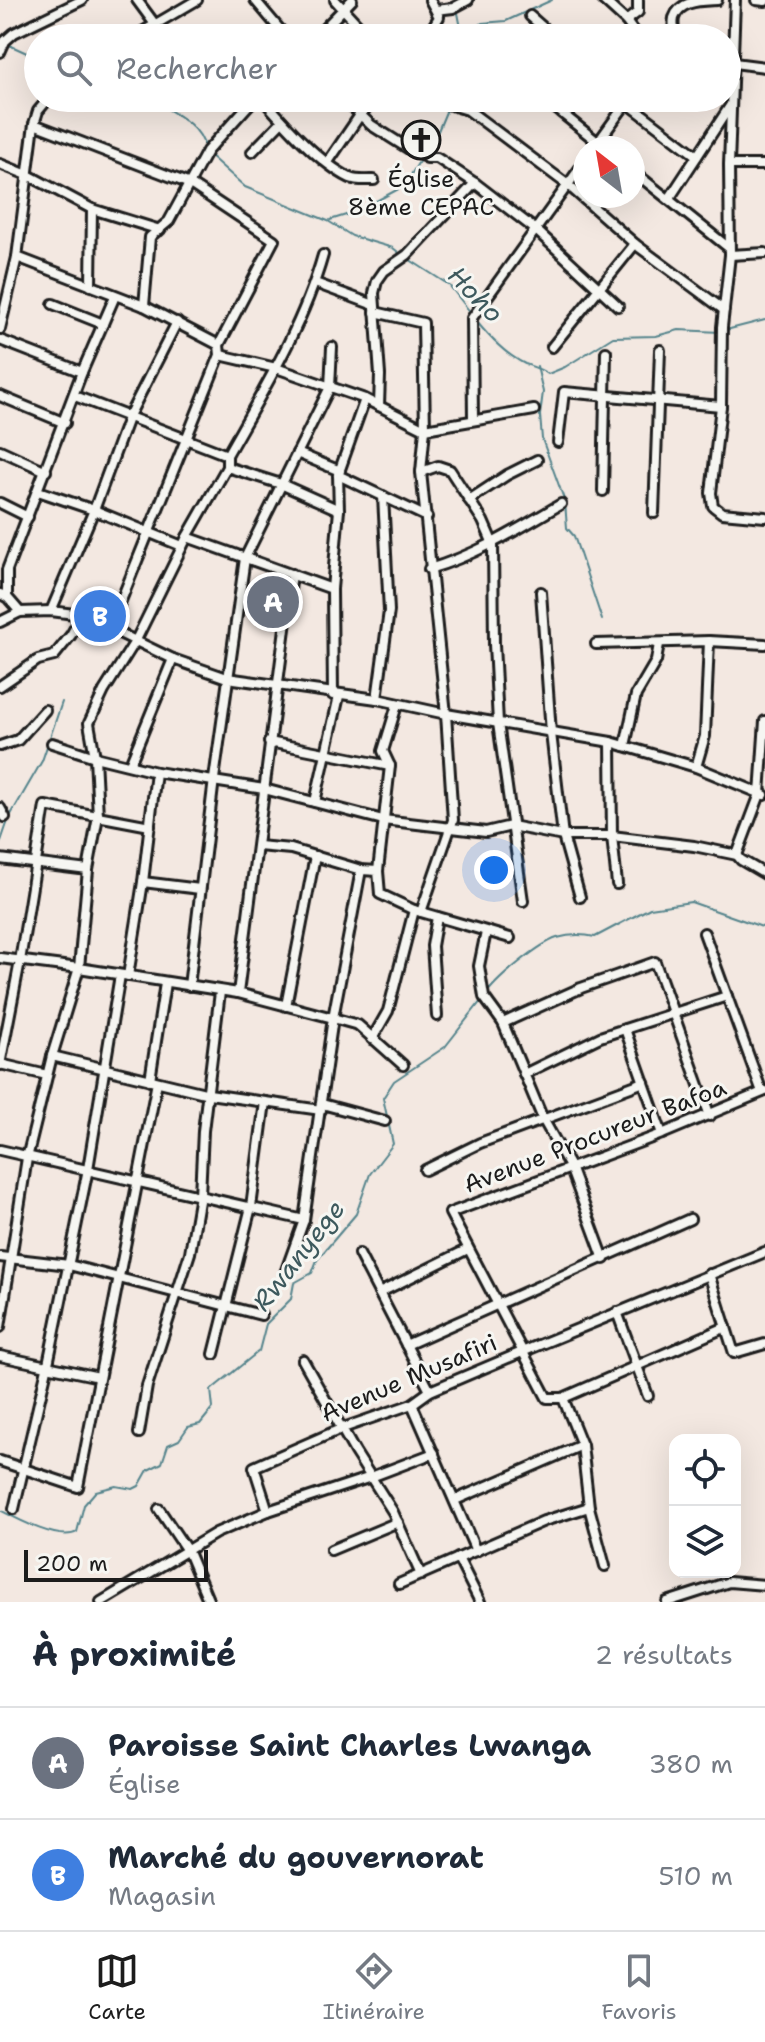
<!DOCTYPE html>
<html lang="fr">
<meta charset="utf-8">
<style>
:root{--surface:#fff;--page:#f6f6f7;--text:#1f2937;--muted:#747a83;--line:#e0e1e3;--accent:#1c1c1c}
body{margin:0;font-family:"Shantell Sans",sans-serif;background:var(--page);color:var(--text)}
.controls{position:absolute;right:24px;bottom:24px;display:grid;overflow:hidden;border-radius:16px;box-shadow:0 8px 32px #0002}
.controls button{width:72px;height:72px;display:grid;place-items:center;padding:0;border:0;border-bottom:2px solid var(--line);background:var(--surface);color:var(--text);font:40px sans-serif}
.compass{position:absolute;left:573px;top:136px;width:72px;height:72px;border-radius:50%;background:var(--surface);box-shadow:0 8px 32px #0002;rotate:329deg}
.scale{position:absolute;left:24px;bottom:20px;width:184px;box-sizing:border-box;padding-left:8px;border:4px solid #1c1c1c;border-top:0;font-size:22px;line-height:28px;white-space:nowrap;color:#1c1c1c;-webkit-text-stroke:6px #f6f6f2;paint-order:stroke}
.you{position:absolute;left:494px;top:870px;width:28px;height:28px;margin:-20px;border:6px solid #fff;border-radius:50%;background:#1a73e8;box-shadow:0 0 0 12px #1a73e833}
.badge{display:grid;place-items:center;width:52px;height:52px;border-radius:50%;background:var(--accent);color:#fff;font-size:26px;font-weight:700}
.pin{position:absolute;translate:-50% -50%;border:4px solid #fff;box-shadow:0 2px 8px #0006}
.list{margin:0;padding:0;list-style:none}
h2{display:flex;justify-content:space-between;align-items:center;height:104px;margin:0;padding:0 32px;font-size:34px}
h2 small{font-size:26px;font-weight:400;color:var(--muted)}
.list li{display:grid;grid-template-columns:52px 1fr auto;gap:24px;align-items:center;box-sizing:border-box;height:112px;padding:0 32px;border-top:2px solid var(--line)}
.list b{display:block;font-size:30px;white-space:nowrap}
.list p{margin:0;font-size:26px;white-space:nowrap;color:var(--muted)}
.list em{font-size:26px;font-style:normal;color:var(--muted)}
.icon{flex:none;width:44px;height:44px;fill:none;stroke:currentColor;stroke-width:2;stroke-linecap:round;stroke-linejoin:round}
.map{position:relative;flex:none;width:765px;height:1602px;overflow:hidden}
.search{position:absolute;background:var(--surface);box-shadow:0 8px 32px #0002;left:24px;right:24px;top:24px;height:88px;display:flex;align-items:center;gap:20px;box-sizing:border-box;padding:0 28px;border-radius:44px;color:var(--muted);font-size:30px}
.sheet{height:328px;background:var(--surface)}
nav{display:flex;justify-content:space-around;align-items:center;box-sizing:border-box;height:112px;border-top:2px solid var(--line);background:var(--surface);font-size:22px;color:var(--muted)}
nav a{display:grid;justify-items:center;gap:4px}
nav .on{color:var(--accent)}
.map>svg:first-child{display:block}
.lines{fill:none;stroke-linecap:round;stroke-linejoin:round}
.stream{stroke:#54848c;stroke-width:2}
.minor-casing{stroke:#1c1c1c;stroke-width:14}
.minor{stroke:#f6f6f2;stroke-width:8}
.labels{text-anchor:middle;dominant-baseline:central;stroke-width:6;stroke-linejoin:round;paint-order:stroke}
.poi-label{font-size:24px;fill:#1c1c1c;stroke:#f6f6f2}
.street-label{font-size:24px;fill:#1c1c1c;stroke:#f6f6f2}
.water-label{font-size:26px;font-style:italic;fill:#3d595d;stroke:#f6f6f2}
</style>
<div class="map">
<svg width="765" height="1602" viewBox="0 0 765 1602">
<rect width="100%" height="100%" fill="#f3e8e1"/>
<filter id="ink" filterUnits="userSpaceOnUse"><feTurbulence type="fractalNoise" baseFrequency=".0125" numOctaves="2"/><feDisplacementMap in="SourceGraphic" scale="16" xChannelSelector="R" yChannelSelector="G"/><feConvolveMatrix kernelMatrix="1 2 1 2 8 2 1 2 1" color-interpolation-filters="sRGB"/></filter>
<g filter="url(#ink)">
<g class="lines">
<g class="stream">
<polyline points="457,8 463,38"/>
<polyline points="465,38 482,23 506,21 552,0"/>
<polyline points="7,44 29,54 38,66"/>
<polyline points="68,98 76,102 84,98"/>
<path d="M149 98C169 111 201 123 205 149"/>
<polyline points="208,154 245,187 328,221 352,236 393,248 402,255"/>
<polyline points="424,154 438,131 448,107"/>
<polyline points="330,220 356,212 404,186 420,160"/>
<polyline points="407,258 449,285 471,313"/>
<path d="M477 322C490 338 506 355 525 364 534 367 539 368 548 374L565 367 613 337 656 336 679 330 720 332"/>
<polyline points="726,330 765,320"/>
<polyline points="537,366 543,392 540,415 542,439 565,502 567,528 574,536 602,620"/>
<polyline points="0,844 9,818 42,761 62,702"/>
<path d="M487 993C499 977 539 944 557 938 571 934 582 934 595 937L650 908 691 902 765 928"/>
<path d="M0 1510C17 1519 60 1542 77 1532L84 1505 96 1491 116 1486 133 1489 139 1486 148 1470 162 1463 168 1445 179 1440 188 1427 200 1424 213 1408 211 1390 259 1351 266 1324 291 1299 294 1283 312 1273 317 1260 356 1214 370 1174 393 1144 383 1098 394 1081 445 1047 481 1001"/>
</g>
<g class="minor-casing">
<g id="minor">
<polyline points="137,0 165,38"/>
<polyline points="255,0 287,38"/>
<polyline points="335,0 370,38"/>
<polyline points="603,0 626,21 638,38"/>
<polyline points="735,0 729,165 730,255 722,327 721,406 711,493 713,506 722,513 765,517"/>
<polyline points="756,0 765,1"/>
<polyline points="436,10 453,8 468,0"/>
<polyline points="530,16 555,38"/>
<polyline points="626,21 638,12 638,0"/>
<polyline points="132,38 197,0"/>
<polyline points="315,38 352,0"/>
<polyline points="426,38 439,17 430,0"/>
<path d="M671 38C676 30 672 26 674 18 680 0 701 1 717 0"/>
<polyline points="0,52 5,41 14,33 82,0"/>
<polyline points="734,63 765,67"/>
<path d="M262 98C285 124 318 162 350 178 356 181 367 180 374 180"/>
<polyline points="343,98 371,125 409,149 427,158 437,158 475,183"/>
<polyline points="428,98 468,110 568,185 635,244 724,310"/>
<polyline points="543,98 605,148"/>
<polyline points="621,98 697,156"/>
<polyline points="34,124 190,184 274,240 219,345 220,355 110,628"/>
<polyline points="594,148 630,98"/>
<polyline points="252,152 282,121"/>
<polyline points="328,162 360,115 375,98"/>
<polyline points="0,164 30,176 92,209 160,230"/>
<polyline points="729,165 765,165"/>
<polyline points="633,171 729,248"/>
<polyline points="669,199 730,106"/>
<polyline points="730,255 765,253"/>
<polyline points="17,257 144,306 219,345"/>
<polyline points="315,283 374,305"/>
<polyline points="91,286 92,209"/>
<polyline points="53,304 103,324"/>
<polyline points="144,306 150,237 169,221 207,151 255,98"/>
<polyline points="375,312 423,323 425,429 421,472 446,714 453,820 421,912"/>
<polyline points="0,329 17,257 34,124 38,111 49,98"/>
<polyline points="0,340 82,372"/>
<polyline points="552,347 635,244"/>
<polyline points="220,355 276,368 365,399 425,429 534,410"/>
<polyline points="0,396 65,423"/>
<polyline points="75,396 227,455"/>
<polyline points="379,406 380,375 374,293 377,281 384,271 407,255 475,183 536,230 618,306"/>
<polyline points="473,420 472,318 585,161"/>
<polyline points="558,442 564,392 721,406"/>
<polyline points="0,450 46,471"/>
<polyline points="297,453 340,471"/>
<polyline points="227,467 281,484 339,510"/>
<polyline points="421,472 438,466 450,470 483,521 493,544 494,644 498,723 523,901"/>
<polyline points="338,475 427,517"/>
<polyline points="38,491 94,510 182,546"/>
<polyline points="603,491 606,352"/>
<polyline points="469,500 507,475 537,460"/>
<polyline points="0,503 28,517"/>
<polyline points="654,513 660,350"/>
<polyline points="187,537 332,589"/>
<path d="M429 569C477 555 518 529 561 504"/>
<polyline points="541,592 551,733 563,836 580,897"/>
<polyline points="0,594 7,597 20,612"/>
<polyline points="7,597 7,570 82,372 115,296"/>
<polyline points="51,611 94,510 128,418 177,322"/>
<polyline points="0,622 20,612 51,611 82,615 173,659 227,678 377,699 446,714 611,742 696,767 764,795"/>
<polyline points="596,644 709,641 765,644"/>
<polyline points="0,686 38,660 54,656 71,635 82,615"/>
<polyline points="333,695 332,589 339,510 338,475 365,399"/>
<polyline points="377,699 389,611 383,496"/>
<polyline points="269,742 390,766"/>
<polyline points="611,742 612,836 617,884"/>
<polyline points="52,743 95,757 156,772 264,789 383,820 486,832 511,826 563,836 612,836 694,846 737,855 760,794 765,721"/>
<polyline points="0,746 18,740 45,710"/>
<polyline points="625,746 636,695 656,661 659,644"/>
<polyline points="130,764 173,659"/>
<polyline points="696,767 705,736 709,641"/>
<polyline points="315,802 339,696"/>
<polyline points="0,808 5,817"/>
<polyline points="258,846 291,849 361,870 378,871 380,894 414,910 510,938"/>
<polyline points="737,855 741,860 765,874"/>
<polyline points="0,859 88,870"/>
<polyline points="378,871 390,766 383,751 397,705"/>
<polyline points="143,882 200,889"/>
<polyline points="437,917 432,946 437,1016"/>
<polyline points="486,932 479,966 484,997 503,1023 543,1119 570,1167 604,1259"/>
<polyline points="704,933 762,1092"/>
<polyline points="0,958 79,968 238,993 333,1018 358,1025 403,1065"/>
<polyline points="128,976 143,882 156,772"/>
<polyline points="189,986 214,779 245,558 330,387 332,347"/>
<polyline points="238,993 292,574"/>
<polyline points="286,1006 315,856"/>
<polyline points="503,1023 581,988 655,962 710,1116"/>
<polyline points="625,1029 662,1134"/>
<polyline points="372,1039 388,1011 414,910"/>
<polyline points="52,1056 209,1094 321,1110"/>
<polyline points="0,1064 47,1075"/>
<polyline points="0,1065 20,961 45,806 150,826"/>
<polyline points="524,1074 600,1037 727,996"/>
<polyline points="150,1080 165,983"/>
<polyline points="322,1104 385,1121"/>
<polyline points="0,1150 304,1220"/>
<polyline points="425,1170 480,1143 644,1082"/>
<polyline points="359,1254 430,1391"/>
<polyline points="0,1257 69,1265 261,1315"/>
<polyline points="285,1273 304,1220 333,1018 361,870"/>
<polyline points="709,1274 734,1353 765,1344"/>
<polyline points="379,1293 468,1249"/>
<polyline points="617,1312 648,1396"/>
<path d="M0 1327 27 1158 52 1056 79 968 88 870 98 816 95 757 89 723 104 691 136 640 187 537 227 467V455C263 391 303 326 323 255"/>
<polyline points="406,1345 690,1219"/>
<polyline points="214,1354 251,1207 265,1102"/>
<polyline points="0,1356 99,1377"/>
<polyline points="303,1360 355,1452 393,1512 421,1575"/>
<polyline points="563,1398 726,1327"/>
<polyline points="412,1404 476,1551"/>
<polyline points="139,1433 147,1386 190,1253 200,1195 203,1131 220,992"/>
<polyline points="0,1461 78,1487 157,1082"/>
<polyline points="455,1500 582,1445"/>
<polyline points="14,1509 48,1364 88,1169 120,975"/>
<polyline points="159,1509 188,1552 209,1602"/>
<polyline points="268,1511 371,1477 434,1453"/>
<polyline points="331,1550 398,1522"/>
<polyline points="458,1558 480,1602"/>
<polyline points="605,1566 589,1507 582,1445 563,1398 547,1398 450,1213 662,1134 765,1091"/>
<polyline points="399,1584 544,1521 589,1507"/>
<polyline points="101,1602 216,1533 268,1511 254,1467 343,1428 412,1404 430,1391 522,1352 765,1252"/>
<polyline points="667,1602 729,1582 765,1585"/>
</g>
</g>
<use href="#minor" class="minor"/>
</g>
</g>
<defs>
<g id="church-ring" transform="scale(2)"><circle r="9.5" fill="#f6f6f2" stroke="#1c1c1c" stroke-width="1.5"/><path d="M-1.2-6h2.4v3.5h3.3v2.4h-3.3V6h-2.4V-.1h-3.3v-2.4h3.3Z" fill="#1c1c1c"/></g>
</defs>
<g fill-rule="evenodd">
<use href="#church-ring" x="421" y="140"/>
</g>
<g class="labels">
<g class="poi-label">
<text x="421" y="179">Église<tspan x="421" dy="28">8ème CEPAC</tspan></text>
</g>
<g class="street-label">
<text transform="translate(595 1136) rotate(-21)">Avenue Procureur Bafoa</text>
<text transform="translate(409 1378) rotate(-23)">Avenue Musafiri</text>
</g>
<g class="water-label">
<text transform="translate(476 294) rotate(46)">Hoho</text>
<text transform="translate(298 1255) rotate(-52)">Rwanyege</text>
</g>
</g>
</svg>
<div class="controls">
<button><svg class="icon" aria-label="locate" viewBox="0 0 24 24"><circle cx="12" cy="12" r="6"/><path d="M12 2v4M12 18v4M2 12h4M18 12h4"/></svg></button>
<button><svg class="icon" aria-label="layers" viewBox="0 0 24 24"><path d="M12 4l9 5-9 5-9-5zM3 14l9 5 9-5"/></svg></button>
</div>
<svg class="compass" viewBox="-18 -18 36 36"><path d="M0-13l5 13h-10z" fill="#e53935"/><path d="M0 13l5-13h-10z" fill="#747a83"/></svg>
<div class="scale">200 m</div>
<div class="you"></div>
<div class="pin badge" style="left:273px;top:602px;background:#6b7280">A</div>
<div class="pin badge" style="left:100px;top:616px;background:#3f7fe0">B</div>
<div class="search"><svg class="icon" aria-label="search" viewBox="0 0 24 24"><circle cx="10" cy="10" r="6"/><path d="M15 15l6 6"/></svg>Rechercher</div>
</div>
<section class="sheet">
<h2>À proximité<small>2 résultats</small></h2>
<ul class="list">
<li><span class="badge" style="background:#6b7280">A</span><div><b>Paroisse Saint Charles Lwanga</b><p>Église</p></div><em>380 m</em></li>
<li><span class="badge" style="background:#3f7fe0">B</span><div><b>Marché du gouvernorat</b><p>Magasin</p></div><em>510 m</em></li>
</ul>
</section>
<nav>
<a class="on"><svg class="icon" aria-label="map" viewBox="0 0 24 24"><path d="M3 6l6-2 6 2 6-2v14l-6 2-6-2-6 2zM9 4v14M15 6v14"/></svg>Carte</a>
<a><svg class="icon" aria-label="directions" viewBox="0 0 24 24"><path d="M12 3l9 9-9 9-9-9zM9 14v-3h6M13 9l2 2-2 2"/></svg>Itinéraire</a>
<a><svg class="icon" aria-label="saved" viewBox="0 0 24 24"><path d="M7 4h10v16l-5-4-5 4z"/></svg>Favoris</a>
</nav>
